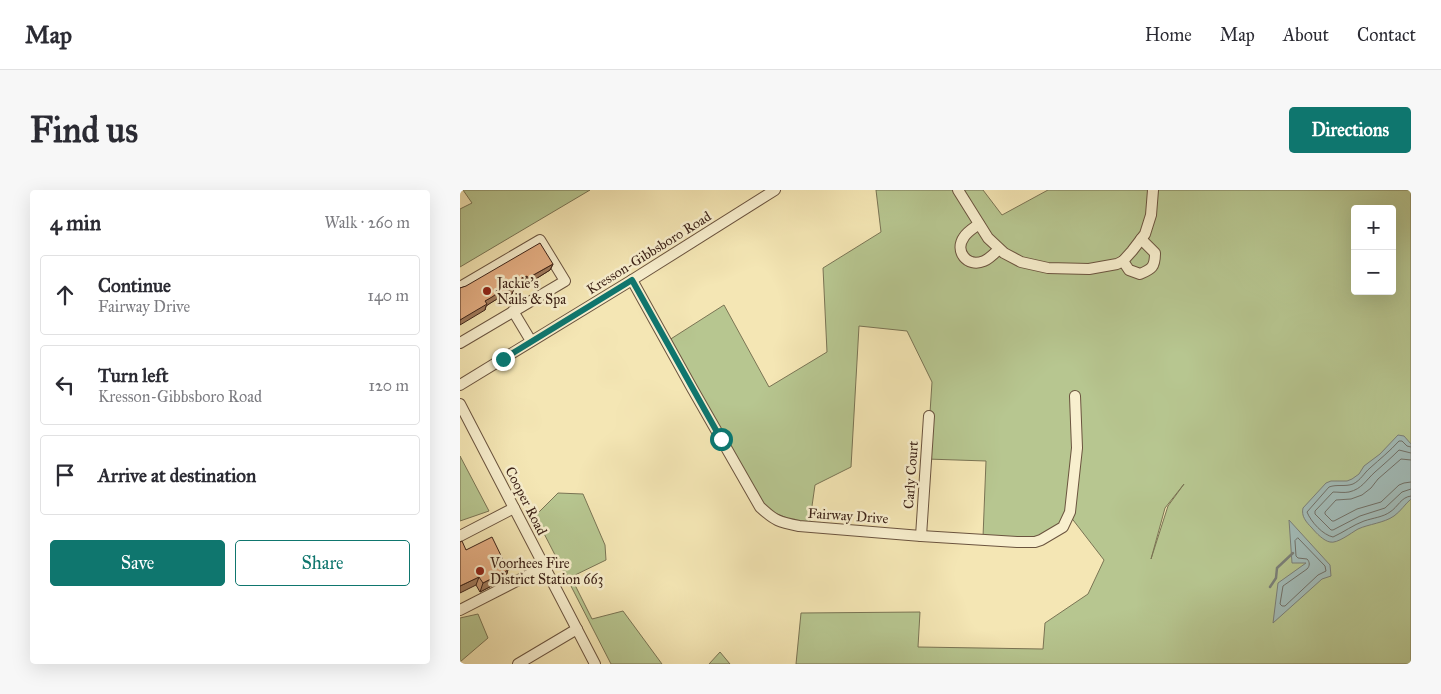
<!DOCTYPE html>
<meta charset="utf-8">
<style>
:root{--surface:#fff;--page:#f7f7f7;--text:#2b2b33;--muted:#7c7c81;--line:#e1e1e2;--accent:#0f766e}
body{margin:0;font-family:"IM FELL Great Primer",serif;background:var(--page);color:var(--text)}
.controls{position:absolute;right:15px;top:15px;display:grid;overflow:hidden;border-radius:5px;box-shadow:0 5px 20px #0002}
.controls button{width:45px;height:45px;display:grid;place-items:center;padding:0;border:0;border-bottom:1px solid var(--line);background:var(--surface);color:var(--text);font:25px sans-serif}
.stop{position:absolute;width:15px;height:15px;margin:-11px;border:4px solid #0f766e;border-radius:50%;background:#fff}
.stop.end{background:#0f766e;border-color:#fff;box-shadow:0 1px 5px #0008}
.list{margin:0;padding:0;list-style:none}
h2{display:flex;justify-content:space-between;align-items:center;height:65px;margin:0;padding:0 20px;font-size:21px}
h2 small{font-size:16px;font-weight:400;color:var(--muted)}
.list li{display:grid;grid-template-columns:32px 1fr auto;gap:15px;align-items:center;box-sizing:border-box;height:80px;margin:0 10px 10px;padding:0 10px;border:1px solid var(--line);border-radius:5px}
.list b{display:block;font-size:19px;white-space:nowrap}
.list p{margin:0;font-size:16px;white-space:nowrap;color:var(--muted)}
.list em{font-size:16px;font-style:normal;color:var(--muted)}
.actions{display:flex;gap:10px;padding:15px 20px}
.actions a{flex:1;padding:11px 0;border:1px solid var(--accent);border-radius:5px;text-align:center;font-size:18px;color:var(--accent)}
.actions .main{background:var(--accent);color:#fff}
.icon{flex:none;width:28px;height:28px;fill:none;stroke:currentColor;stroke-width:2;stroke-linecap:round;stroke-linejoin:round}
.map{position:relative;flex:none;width:951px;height:474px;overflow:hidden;border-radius:5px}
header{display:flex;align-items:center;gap:30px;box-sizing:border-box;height:70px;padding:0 25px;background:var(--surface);border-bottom:1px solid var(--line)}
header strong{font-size:24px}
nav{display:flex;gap:28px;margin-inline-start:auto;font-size:18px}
.intro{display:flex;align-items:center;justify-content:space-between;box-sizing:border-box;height:120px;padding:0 30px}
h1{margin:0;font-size:35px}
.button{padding:12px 22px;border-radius:5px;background:var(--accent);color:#fff;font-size:18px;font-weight:700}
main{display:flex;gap:30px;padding:0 30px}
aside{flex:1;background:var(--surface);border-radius:5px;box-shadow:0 5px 20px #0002}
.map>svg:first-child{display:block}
.green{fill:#b7c690;stroke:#7a7454;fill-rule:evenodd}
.water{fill:#a2bcb9;stroke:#7a7f79}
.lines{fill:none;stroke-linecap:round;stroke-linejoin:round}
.shore{stroke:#707068;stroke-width:1}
.stream{stroke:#7a7f79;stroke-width:2.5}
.minor-casing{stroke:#6b543f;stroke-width:12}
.minor{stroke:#f8efce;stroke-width:10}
.wall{fill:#c59672;stroke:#3d2318}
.shaded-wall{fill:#a07a5c;stroke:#3d2318}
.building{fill:#e5af84;stroke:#3d2318}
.route{stroke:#0f766e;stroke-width:6}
.poi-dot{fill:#8f2418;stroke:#f8efce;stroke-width:2}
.labels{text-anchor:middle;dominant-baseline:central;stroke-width:5;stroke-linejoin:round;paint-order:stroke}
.street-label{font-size:14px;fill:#3d2318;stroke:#f8efce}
.poi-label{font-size:14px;fill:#3d2318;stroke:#f8efce;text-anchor:start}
</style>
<header>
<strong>Map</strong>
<nav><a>Home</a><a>Map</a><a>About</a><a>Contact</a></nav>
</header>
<div class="intro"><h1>Find us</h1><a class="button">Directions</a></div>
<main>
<aside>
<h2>4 min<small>Walk · 260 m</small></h2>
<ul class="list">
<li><svg class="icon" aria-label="ahead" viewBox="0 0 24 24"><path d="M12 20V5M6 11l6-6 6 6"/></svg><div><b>Continue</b><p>Fairway Drive</p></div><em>140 m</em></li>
<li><svg class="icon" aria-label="left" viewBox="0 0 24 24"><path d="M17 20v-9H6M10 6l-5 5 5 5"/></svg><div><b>Turn left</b><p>Kresson-Gibbsboro Road</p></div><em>120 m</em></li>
<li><svg class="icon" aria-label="arrive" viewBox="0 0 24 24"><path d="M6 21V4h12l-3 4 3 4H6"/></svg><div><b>Arrive at destination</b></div></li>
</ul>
<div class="actions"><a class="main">Save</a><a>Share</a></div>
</aside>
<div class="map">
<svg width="951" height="474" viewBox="0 0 951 474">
<rect width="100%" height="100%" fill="#f4e6b4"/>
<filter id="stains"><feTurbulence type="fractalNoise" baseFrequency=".004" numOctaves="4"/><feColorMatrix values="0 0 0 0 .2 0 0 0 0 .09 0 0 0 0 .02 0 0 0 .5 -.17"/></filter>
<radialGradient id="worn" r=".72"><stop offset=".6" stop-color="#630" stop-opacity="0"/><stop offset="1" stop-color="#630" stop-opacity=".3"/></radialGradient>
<g class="green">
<polygon points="3,0 130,0 0,77 0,19 12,13"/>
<path d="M416 0H523L542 25 588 0H951V474H336L341 423 460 422 458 457 583 459 585 433 628 404 644 370 610 326 583 348 523 347 526 271 467 269 472 192 447 141 399 136 391 277 355 295 349 337 298 316 206 152 264 115 309 197 367 162 363 78 421 42ZM895 19H932V101H895ZM724 294 708 316 691 369 705 318Z"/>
<polygon points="0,266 29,321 0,331"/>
<polygon points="98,303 123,304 145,355 146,370 111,387 132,429 163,421 202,474 151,474 75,326"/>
<polygon points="18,424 28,448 0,472 0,428"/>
<polygon points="260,462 270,474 249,474"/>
</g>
<g class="water">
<path d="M938 245 944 246 951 254V309C945 314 941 321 934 326 924 333 909 334 898 339 891 343 877 354 870 352 864 351 856 343 852 338 846 332 841 326 843 318L866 293 871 291H887L892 289 899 284 904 276 920 264Z"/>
<polygon points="829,330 870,375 871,386 862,389 813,433 818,393 846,373 832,373"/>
</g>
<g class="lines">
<g class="shore">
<path d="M951 257 947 256 942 251H939C930 261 920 269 910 278 904 283 901 290 893 294 885 297 877 294 869 297L847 322C851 332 863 345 873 347 884 342 893 335 904 331 913 328 923 327 930 322 938 317 941 307 951 306"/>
<path d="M951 263 939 260C931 268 923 275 915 282 906 290 902 299 889 302 884 303 878 302 873 302L855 321V324L871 340H873L900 326 925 318 942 302 951 299"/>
<polyline points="951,270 941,269 918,289 911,298 902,305 891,309 876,310 865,322 865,324 872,331 874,331 897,319 921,312 939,295 944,293 951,292"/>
<path d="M838 348 865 376 866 381 858 385 825 416H822L820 414 823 396 847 379C850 376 850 372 847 369L838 368 836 366 835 351Z"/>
</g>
<polyline class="stream" points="810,397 816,388 817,378 833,363"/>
<g class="minor-casing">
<g id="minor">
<polyline points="498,0 528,48 544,63 561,72 588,78 629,79 657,74 663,71 672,61 685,44 691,25 693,0"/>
<path d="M519 34C514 38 508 41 504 47 494 61 507 78 524 71 529 69 535 63 539 59"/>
<path d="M663 71 669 80 680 84C692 79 695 77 695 63L681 49"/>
<path d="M172 90 232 198 300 317C315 331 319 332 339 336L461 346 557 352H575L581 350 603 337 610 322 617 258 615 206"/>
<polyline points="0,97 80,50 105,91 0,153"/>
<polyline points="53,121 71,151"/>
<polyline points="0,195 172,90 315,0"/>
<polyline points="0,214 135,474"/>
<polyline points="0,346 54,318"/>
<polyline points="461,346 469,226"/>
<polyline points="0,420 84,377"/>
<polyline points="58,474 117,439"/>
</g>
</g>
<use href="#minor" class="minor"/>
</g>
<g class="wall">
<polygon points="93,74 90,80 66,95 64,93 57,97 54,99 52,104 38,112 37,109 30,113 26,116 25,120 0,98"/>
<polygon points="6,360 48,380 45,389 20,402 16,395"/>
</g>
<g class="shaded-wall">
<polygon points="93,74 90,80 66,95 68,88"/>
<polygon points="67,86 64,93 54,99 52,104 38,112 41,105 53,94"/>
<polygon points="39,102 37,109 26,116 25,120 0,135 0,130 25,111"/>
<polygon points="48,380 45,389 20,402 23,393"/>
<polygon points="19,387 16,395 0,403 0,396"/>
</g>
<g class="building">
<polygon points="80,53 93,74 68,88 67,86 53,94 55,97 41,105 39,102 32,107 25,111 27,114 0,130 0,98 6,96"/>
<polygon points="32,347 48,380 23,393 19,387 0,396 0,352 2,351 6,360"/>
</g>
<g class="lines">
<polyline class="route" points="43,169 172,90 261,249"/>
</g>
<g class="poi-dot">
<circle cx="27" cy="101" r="5"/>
<circle cx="20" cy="381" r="5"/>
</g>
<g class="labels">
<g class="street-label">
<text transform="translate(189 63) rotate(-32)">Kresson-Gibbsboro Road</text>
<text transform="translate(451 285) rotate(-86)">Carly Court</text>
<text transform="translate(66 311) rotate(63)">Cooper Road</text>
<text transform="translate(388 326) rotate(4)">Fairway Drive</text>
</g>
<g class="poi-label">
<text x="37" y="93">Jackie's<tspan x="37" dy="16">Nails &amp; Spa</tspan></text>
<text x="30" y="373">Voorhees Fire<tspan x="30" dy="16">District Station 663</tspan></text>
</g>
</g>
<rect width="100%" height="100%" filter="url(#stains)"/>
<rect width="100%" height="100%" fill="url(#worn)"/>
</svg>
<div class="controls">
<button>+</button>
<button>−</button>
</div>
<div class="stop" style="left:261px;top:249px"></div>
<div class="stop end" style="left:43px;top:169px"></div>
</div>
</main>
